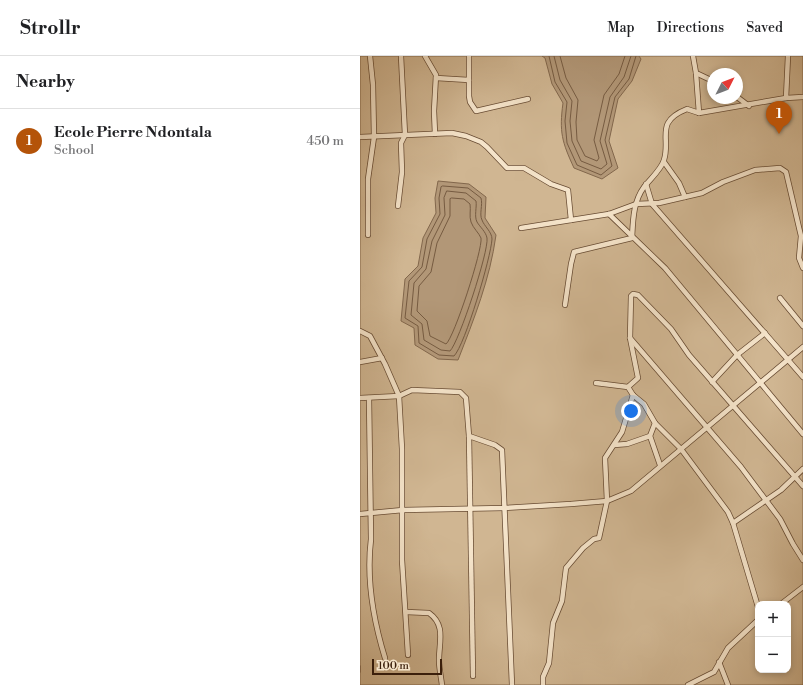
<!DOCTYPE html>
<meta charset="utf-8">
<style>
:root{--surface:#fff;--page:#f2f2f2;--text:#202124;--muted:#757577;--line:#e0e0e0;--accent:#b45309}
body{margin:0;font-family:"Libre Bodoni",serif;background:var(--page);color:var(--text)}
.controls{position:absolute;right:12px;bottom:12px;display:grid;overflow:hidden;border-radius:8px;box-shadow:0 2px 6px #0003}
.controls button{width:36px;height:36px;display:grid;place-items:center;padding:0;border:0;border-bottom:1px solid var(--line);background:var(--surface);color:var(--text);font:20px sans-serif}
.compass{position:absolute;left:347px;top:12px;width:36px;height:36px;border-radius:50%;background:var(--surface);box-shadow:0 2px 6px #0003;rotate:48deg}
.scale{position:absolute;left:12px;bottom:10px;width:70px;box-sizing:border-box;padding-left:4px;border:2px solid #3b1f0b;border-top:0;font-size:11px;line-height:14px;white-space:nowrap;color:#3b1f0b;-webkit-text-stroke:3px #f5e4ca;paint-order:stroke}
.you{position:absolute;left:271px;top:355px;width:14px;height:14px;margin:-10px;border:3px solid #fff;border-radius:50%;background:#1a73e8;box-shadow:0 0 0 6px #1a73e833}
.badge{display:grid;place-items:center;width:26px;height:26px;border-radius:50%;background:var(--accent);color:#fff;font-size:13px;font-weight:700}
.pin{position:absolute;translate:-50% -33px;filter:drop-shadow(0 1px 2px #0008)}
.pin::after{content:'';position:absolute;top:21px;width:14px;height:12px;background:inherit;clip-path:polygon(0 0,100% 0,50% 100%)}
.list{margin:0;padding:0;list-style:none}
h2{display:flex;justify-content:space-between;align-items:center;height:52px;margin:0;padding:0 16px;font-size:17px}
h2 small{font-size:13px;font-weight:400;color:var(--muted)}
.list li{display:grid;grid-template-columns:26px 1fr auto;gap:12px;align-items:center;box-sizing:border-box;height:64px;padding:0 16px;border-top:1px solid var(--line)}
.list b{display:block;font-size:15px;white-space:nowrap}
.list p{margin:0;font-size:13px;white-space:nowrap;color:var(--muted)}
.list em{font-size:13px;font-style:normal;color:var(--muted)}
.map{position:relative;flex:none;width:443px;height:629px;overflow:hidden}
header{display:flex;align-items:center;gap:24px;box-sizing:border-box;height:56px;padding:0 20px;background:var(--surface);border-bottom:1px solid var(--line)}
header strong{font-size:19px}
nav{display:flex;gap:22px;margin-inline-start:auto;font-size:14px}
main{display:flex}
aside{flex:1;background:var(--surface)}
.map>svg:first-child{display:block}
.green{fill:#d0b692;stroke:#866a4e;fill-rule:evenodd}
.water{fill:#b29777;stroke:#82674c}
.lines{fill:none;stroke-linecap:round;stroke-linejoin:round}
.shore{stroke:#765b41;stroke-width:1}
.stream{stroke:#82674c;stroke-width:1.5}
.minor-casing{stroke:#684c34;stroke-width:6}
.minor{stroke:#f5e4ca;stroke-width:4.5}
</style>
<header>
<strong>Strollr</strong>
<nav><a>Map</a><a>Directions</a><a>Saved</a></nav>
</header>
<main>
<aside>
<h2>Nearby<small></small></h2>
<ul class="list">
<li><span class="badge">1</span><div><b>Ecole Pierre Ndontala</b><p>School</p></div><em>450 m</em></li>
</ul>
</aside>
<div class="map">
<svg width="443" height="629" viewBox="0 0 443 629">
<rect width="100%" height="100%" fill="#efd5ae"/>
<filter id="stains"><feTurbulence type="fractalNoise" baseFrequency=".005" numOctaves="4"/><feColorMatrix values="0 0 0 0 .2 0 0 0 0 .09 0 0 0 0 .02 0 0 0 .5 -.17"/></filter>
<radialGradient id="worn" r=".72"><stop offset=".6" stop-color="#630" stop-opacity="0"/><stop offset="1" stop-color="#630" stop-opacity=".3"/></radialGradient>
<path class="green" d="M0 0H443V629H0ZM353 18H377V42H353ZM398 548H428V614H398Z"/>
<g class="water">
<path d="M182 0H279L281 3 272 25 258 43 249 85 258 112 242 123 214 112C202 86 199 76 203 47L192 28 185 2Z"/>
<path d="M78 125 109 128 126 141 125 162 136 179C130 223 114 263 98 304L78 303 55 289 54 272 41 265 45 223 58 210 63 182 76 157 75 142Z"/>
</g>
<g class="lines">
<g class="shore">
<polyline points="189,0 195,26 207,46 205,65 207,87 217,109 241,119 252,110 245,84 255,41 269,23 276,0"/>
<polyline points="194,0 200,24 212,45 210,65 212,85 221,105 241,113 247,108 240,85 250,41 264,21 271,0"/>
<polyline points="200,0 206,22 218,44 216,66 217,84 225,100 237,105 239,102 234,84 244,39 259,18 265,0"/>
<path d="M83 130 108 132 121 142C123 149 119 158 122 164 124 170 132 176 132 183 131 201 105 289 94 300L79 299 59 287 58 270 45 262 49 225 62 211 67 183 80 158 79 142 81 131Z"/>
<path d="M87 135 106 137 116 145C117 151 114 160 117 166 120 171 126 176 127 182 129 195 99 286 90 295L81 294 64 284 62 268 51 259 54 227 66 213 72 185 85 159 84 142Z"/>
<path d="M92 142 104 143 110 148C111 154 109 160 111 166 113 172 119 177 121 182 123 193 94 282 86 288L70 280 67 265 57 255 59 230 71 216 77 187 90 160V143Z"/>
</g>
<polyline class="stream" points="0,610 0,616"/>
<g class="minor-casing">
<g id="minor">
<polyline points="65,0 76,19 74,55 75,78"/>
<polyline points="109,0 109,40 110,46 116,55 168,43"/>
<polyline points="333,0 336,17 353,25"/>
<polyline points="76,22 109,24"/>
<polyline points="377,41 389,50"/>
<polyline points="426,42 428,0"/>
<polyline points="339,57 426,42 443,41"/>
<polyline points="0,81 92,77 106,80 121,86 127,91 147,112 164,112 191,128 208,134 211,164"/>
<polyline points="304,106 319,127 325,141"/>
<polyline points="286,128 292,148 443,321"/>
<polyline points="38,150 42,116 41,87 45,79 41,0"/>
<polyline points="249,158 305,212 443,378"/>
<polyline points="161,172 249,158 276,148 299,147 342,137 363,126 395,114 420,112 426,116 441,180 439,202 443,212"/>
<polyline points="8,179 8,123 14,81 13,29 10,0"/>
<polyline points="420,242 443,270"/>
<path d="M205 249 211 208 214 196 272 182C273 165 273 146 284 131 290 123 301 114 304 104 311 82 294 66 327 53L339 57 336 17"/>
<polyline points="0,275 10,280 25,308 39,340 42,393 42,504 48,599"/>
<polyline points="270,282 381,411 420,463 433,488 443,504"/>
<polyline points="0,306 22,302"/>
<polyline points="352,326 377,299 405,277"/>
<polyline points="236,327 268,331 278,322 270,282 271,240 273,238 278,239 311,273 329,299 443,430"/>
<polyline points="268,331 273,339 284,348 295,367 290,380 300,409"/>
<polyline points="0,342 39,340 52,334 100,336 106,342 109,380 135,389 142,394 152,629"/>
<path d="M9 342 11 483C6 524 13 563 25 602"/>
<polyline points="295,367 321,393 368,456 373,467 398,551"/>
<polyline points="109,380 113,620"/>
<polyline points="254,389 267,388 290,380"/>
<polyline points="0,458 43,454 144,452 211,448 247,445 271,435 443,291"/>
<polyline points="373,467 421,434 443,413"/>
<polyline points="421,548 443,531"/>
<path d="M46 556 69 557C86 569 79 586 79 604 79 612 81 621 82 629"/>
<polyline points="359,606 368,629"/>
<polyline points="183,629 183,621 189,607 193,567 202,545 206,512 223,492 234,483 239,482 247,445 245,402 262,376 273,339"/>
<polyline points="328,629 354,616 368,592 398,564"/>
</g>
</g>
<use href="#minor" class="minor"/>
</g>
<rect width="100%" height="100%" filter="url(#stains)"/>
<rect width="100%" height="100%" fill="url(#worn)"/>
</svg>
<div class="controls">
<button>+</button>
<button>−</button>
</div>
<svg class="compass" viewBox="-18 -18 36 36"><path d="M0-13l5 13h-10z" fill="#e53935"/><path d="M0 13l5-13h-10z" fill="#757577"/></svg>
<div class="scale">100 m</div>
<div class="you"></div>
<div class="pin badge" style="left:419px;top:78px">1</div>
</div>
</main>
